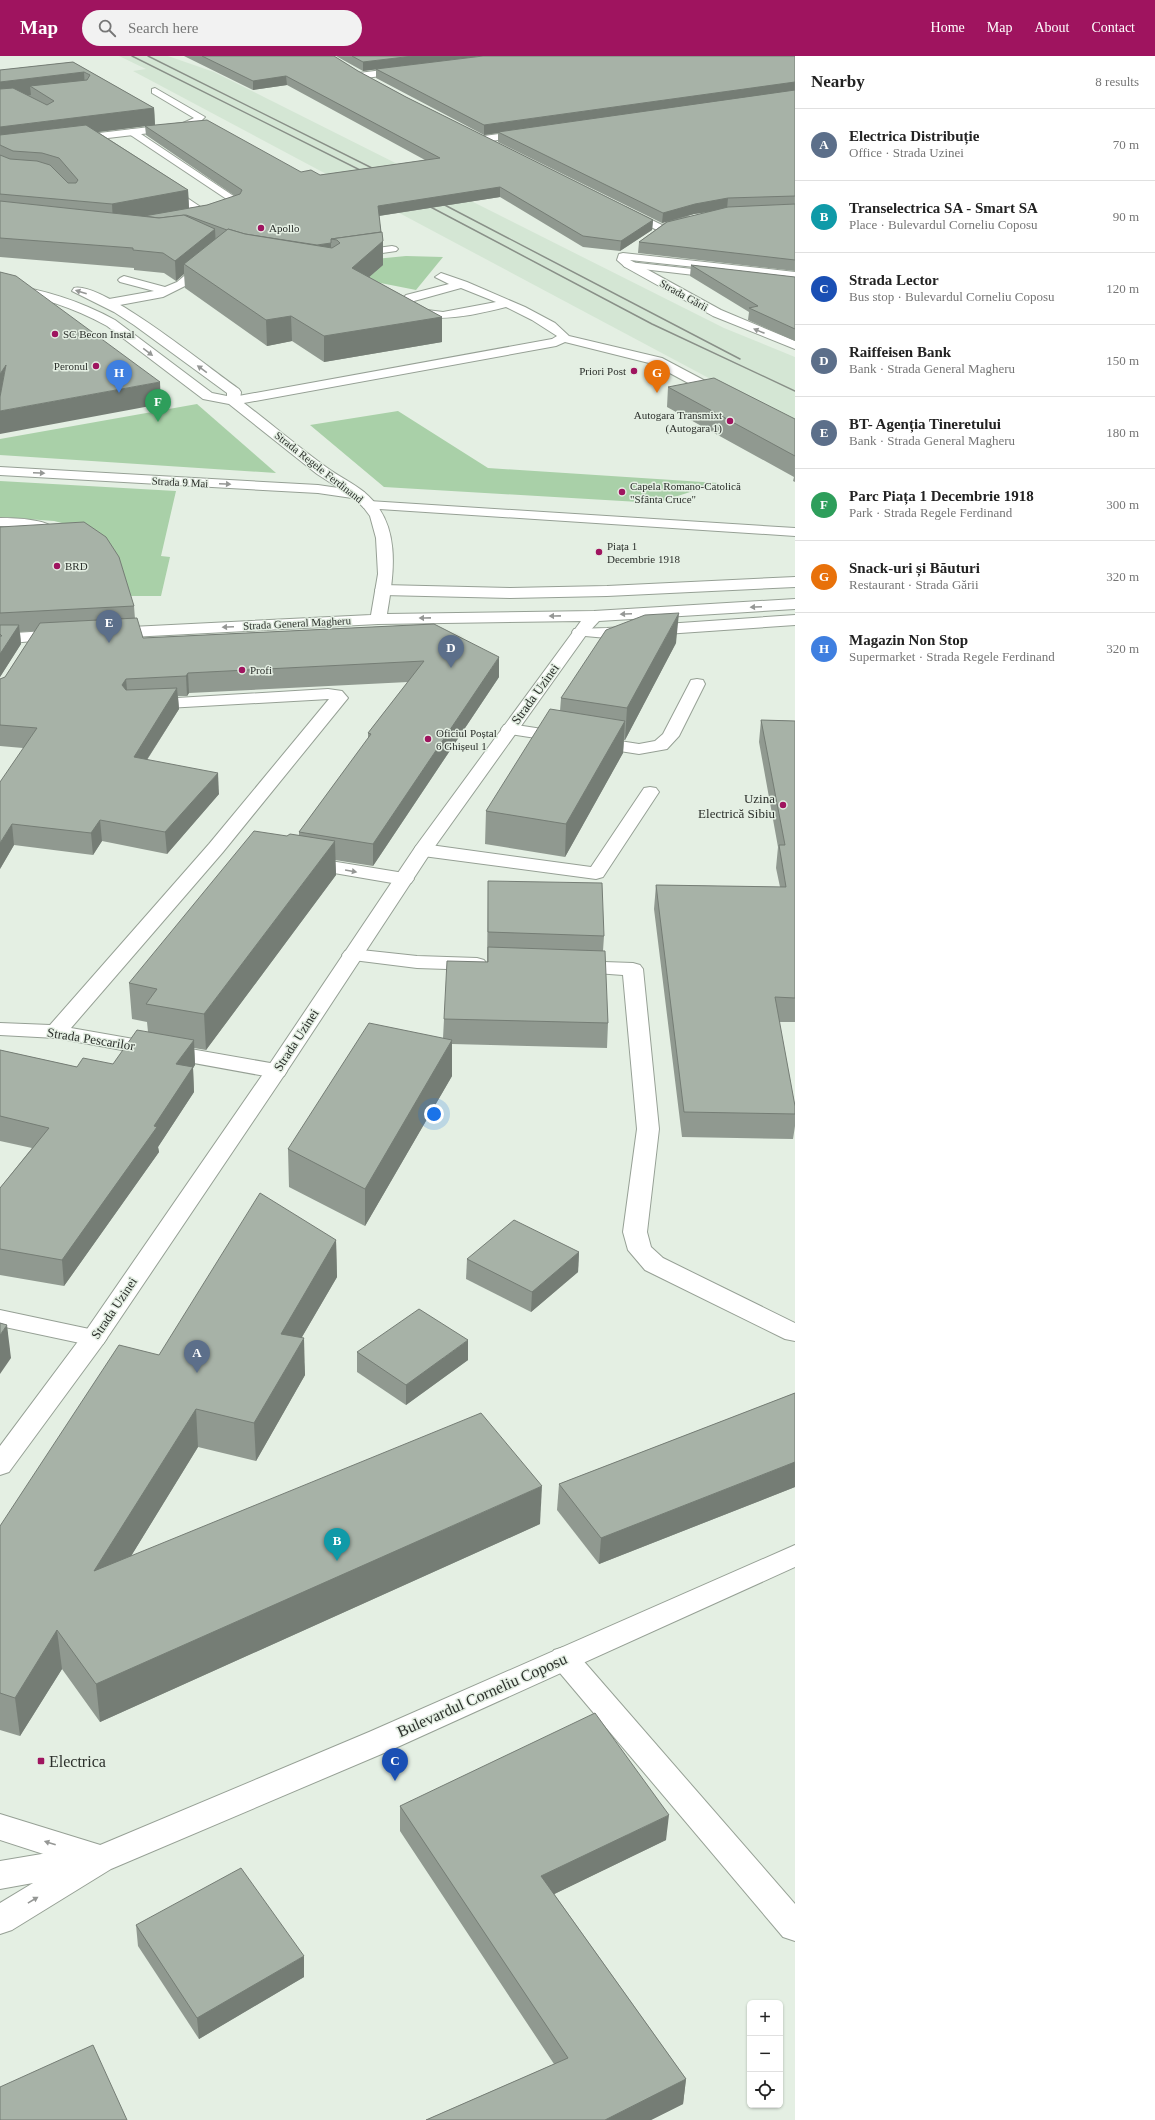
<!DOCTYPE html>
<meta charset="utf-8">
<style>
:root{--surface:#fff;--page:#f2f2f2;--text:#222;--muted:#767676;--line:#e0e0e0;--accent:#9f145f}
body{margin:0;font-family:Georgia,serif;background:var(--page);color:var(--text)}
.controls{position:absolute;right:12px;bottom:12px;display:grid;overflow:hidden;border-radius:6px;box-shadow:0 1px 3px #0004}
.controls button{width:36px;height:36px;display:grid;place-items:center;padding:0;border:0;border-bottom:1px solid var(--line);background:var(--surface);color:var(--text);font:20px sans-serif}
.you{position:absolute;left:434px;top:1058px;width:14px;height:14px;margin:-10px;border:3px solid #fff;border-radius:50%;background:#1a73e8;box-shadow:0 0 0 6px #1a73e833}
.badge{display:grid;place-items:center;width:26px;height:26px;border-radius:50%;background:var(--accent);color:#fff;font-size:13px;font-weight:700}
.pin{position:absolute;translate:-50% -33px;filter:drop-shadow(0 1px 2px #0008)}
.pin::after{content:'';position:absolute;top:21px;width:14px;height:12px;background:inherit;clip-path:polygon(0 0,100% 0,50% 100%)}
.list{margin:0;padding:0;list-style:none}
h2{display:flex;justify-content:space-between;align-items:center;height:52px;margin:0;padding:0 16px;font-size:17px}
h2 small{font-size:13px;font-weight:400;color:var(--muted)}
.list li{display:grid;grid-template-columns:26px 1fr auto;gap:12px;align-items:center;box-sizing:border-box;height:72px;padding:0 16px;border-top:1px solid var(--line)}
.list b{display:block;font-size:15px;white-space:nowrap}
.list p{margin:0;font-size:13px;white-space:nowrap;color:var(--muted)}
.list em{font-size:13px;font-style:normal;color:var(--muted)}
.icon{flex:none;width:22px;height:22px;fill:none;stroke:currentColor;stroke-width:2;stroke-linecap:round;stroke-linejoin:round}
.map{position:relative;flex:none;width:795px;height:2064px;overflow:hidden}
header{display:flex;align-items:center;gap:24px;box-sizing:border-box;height:56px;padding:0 20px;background:var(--accent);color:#fff}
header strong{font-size:19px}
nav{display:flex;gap:22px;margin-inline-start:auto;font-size:14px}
.search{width:280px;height:36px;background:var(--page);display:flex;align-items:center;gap:10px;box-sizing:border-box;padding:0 14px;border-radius:22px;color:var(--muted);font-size:15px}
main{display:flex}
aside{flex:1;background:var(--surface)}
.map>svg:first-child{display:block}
.built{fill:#d4e6d4}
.green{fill:#a9d0a8}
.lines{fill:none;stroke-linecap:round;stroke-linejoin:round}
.service-casing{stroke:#96a095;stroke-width:2}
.pedestrian-casing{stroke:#96a095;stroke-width:2}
.minor-casing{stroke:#96a095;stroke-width:2}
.tertiary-casing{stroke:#96a095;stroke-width:2}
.secondary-casing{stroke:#96a095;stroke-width:2}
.service{fill:#fff;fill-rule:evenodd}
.pedestrian{fill:#fff;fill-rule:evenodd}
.minor{fill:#fff;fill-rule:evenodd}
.tertiary{fill:#fff;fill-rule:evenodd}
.secondary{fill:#fff;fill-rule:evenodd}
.rail{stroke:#899088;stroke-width:1.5}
.wall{fill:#909990;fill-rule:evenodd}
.shaded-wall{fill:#757d75}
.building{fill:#a7b2a7;stroke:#757d75}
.oneway{fill:#959795}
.poi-dot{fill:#9f145f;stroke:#e4efe3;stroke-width:1.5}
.labels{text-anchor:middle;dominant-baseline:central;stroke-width:3;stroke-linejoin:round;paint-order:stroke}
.far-poi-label{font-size:11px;fill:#2b2f2b;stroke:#e4efe3;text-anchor:start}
.far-street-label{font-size:11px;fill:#2b2f2b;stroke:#e4efe3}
.street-label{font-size:13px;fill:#2b2f2b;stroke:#e4efe3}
.poi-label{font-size:13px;fill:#2b2f2b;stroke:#e4efe3;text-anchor:end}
.near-street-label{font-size:16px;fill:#2b2f2b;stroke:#e4efe3}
.near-poi-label{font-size:16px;fill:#2b2f2b;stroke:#e4efe3;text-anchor:start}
</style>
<header>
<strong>Map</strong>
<div class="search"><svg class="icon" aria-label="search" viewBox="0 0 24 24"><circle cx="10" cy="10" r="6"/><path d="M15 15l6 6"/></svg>Search here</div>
<nav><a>Home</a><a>Map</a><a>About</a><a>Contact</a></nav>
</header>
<main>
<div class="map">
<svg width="795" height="2064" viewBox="0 0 795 2064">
<rect width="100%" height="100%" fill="#e4efe3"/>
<polygon class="built" points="119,0 168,0 214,16 724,272 795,301 795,368 133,15 146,13"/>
<g class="green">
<polygon points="406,200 443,201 416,234 335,218 375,203"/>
<polygon points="197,348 276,417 0,399 0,383"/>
<polygon points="398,355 488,412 718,427 656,447 384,431 310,369"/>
<polygon points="0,425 176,435 161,500 170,501 161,540 128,540 66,468 54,465 0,461"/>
</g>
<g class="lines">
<g class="service-casing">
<g id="service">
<polygon points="132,73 135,74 241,145 218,155 210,155 209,153 210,151 228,144 129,78 129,74"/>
<polygon points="392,190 396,191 398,193 396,195 355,201 349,198 355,195"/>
<polygon points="207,203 213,206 211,208 185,230 163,241 109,251 103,247 109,243 154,235 120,226 118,224 120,222 124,220 165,231 177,226 203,204"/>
<polygon points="629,206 720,216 726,219 720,222 625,211 623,209 625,207"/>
<path d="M441 217 467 226 525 251 555 267 569 280 662 302 728 337 730 340 723 344 718 343 653 308 565 286 556 290 233 349 226 345 233 341 552 283 557 280 532 264 506 251C470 260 438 267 402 257L398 247 406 239 449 228 435 221ZM461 232 496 246 443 256 411 252 410 248 414 245Z"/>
<polygon points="369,445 795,472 795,480 364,452 362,449 364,446"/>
<path d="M0 462C17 462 52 463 62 478L60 481H50L29 472 0 470Z"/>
<polygon points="795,521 795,531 607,540 510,542 383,539 377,537 375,534 377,531 383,529 510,532 607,530"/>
<polygon points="697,623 703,624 705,628 679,680 667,693 639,698 510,678 504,677 501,673 504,669 510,668 639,688 655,685 663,678 689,628 691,624"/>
<polygon points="650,731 656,732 659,736 603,821 596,823 423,800 416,798 414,794 416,790 423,788 591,811 644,732"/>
<polygon points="352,893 417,900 477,902 484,904 487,908 484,912 477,914 417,912 345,903 342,899 345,895"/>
<polygon points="575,905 633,907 640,909 643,913 659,1073 647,1176 651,1191 663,1202 795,1267 795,1285 785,1283 645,1214 628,1194 623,1176 637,1073 623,919 568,915 565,911 568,907"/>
<polygon points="0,1254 94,1274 103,1276 107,1282 103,1288 94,1290 0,1270"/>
<polygon points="564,1591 574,1594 795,1848 795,1885 783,1881 554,1610 549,1602 554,1594"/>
</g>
</g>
<g class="pedestrian-casing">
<polygon id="pedestrian" points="795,559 795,569 607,582 574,579 572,576 574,573 607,572"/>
</g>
<g class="minor-casing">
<g id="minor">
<polygon points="406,11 409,12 409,16 359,23 354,20 359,17"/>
<polygon points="155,32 205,61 197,69 184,73 74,86 69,83 74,80 183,67 194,62 152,37 152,33"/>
<polygon points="528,74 533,77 531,79 484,86 479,83 484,80"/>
<polygon points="164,128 168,129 208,156 203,159 180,162 179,160 180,158 194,155 160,133 159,131 160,129"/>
<polygon points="623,197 795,216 795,222 630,204 721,254 795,285 795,293 713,260 625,211 617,204 619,198"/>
<polygon points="0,411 318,429 359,435 364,436 366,439 364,442 359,443 318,437 0,419"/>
<polygon points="328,633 342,635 348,642 223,796 71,972 276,1008 284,1010 287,1015 284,1020 276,1022 56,982 0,979 0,967 50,969 209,788 329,643 149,653 143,652 140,648 143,644"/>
<polygon points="306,801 404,817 411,819 414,823 411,827 404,829 299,811 296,807 299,803"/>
</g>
</g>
<g class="tertiary-casing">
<g id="tertiary">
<polygon points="625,151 662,169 687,161 692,164 691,166 661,176 621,156 620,154 621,152"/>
<path d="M0 227C41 233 79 244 115 264L212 337 227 340V337L134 269 114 256 72 235 74 232C103 225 211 314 239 333L241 336 240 344C269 366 297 390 326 411 338 420 353 427 364 436 402 467 394 516 387 558L594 555 795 543V553L599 565 586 579 431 796 287 1015 103 1288 9 1416 0 1419V1390L85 1276 265 1015 416 790 581 565 378 568 111 582 105 580 103 577 105 574 111 572 371 559 378 518 376 482 370 460 364 452 354 442 317 418 229 348 203 343 107 270C73 251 38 240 0 235Z"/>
<polygon points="61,574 67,576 69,579 67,582 0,588 0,578"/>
<polygon points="0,1758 110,1792 115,1802 110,1812 99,1816 0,1784"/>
</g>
</g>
<g class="secondary-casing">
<polygon id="secondary" points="795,1489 795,1511 391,1694 111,1813 12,1874 0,1878 0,1847 33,1827 0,1833 0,1805 89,1790 93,1792 369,1676"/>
</g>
<use href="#service" class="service"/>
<use href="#pedestrian" class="pedestrian"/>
<use href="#minor" class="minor"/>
<use href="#tertiary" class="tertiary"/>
<use href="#secondary" class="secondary"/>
<g class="rail">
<polyline points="132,0 370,119"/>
<polyline points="148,0 382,117"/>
<polyline points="437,145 740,303"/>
<polyline points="423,147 652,268 795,335"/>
</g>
</g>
<g class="wall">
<path d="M184 0H334L358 15 406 41 653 164 652 174 620 195 583 191 500 141 379 160 381 176 383 185V209L369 221 442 261V286L324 306 292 285 267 290 185 232 184 218 176 225 164 217 134 214V212L0 201V14L73 6 154 52 155 69 301 116 320 119 425 104 287 29 253 34ZM145 70 146 79 235 140 207 149 189 152 188 134 98 76Z"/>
<path d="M336 0H795V215L638 197 639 186 666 166 662 167 498 86V77L484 79 376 22V13L440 5 363 15ZM709 156 675 164 694 158Z"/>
<polygon points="691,209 795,221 795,285 748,264 749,256 690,220"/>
<polygon points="668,331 795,363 795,426 793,425 794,421 667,351"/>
<polygon points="0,471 134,550 135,563 143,582 434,568 499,621 373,810 335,804 336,819 206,994 194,992 195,1009 193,1012 194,1036 158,1091 159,1096 64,1230 0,1219 0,1132 32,1092 0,1085 0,994 77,1011 113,1008 148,976 147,966 132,963 129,927 287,780 299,779 299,776 368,683 368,677 408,626 189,637 187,640 178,640 179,653 147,704 219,738 167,798 102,785 93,799 14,789 0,813 23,692 0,690 0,623 5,621 35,575 20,576 21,588 0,621"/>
<polygon points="676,587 625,684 624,684 623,697 565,801 485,788 486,755 560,655 561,642"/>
<polygon points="761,664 795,665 795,966 779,966 795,1050 795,1070 793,1083 682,1081 654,853 656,829 780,831 776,812 778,791 759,686"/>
<polygon points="488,825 604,880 603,895 608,967 607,992 452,988 452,1020 365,1170 289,1131 288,1093 443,982 444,963 487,906"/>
<polygon points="336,1184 337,1221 302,1281 305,1319 256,1405 198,1391 131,1500 540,1468 100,1666 62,1613 20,1680 0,1674 0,1470 159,1299"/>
<polygon points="579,1196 578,1216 531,1256 466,1223 467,1203"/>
<polygon points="357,1296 468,1304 406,1349 357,1316"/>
<polygon points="795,1337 795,1431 599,1508 557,1454 559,1428"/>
<polygon points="400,1750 666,1784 554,1838 686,2023 683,2048 651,2064 426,2064 554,2008 400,1775"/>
<polygon points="136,1869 304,1921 199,1983 138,1890"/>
</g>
<g class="shaded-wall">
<polygon points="413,0 483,0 363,15 363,6"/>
<polygon points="84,16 85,33 30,30 31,39 0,43 0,26"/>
<polygon points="286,20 287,29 253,34 253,25"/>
<polygon points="795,26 795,35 484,79 484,69"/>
<polygon points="154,52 155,69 0,88 0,71"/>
<polygon points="500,131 500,141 378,160 378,150"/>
<polygon points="188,134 189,153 113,167 112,148"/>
<polygon points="728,142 727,153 694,158 662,167 663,157 695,148"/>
<polygon points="653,164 652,174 620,195 621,185"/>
<polygon points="215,173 216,192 184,208 184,218 176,225 175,205"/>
<polygon points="383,185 383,209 352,236 352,212"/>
<polygon points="331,187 331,198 308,191"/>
<polygon points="291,260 292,285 267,290 266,264"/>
<polygon points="442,261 442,286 324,306 324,280"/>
<polygon points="6,309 0,343 0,318"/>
<polygon points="160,326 161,348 0,378 0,355"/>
<polygon points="679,557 676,587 625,684 627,652"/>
<polygon points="19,569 21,588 0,621 0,598"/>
<polygon points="499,601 499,621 373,810 373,788"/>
<polygon points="188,617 189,637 187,640 186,620"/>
<polygon points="126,623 128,644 122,629"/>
<polygon points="177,632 179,653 135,722 134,701"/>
<polygon points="625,665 623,697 565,801 566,768"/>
<polygon points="218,717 219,738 167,798 165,776"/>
<polygon points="100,764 102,785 93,799 91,777"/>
<polygon points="12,768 14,789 0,813 0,787"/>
<polygon points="335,785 336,819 206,994 204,958"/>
<polygon points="194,984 195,1009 193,1012 194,1036 158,1091 159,1096 64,1230 62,1204 154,1070 176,1008"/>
<polygon points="452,984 452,1020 365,1170 365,1133"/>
<polygon points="336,1184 337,1221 282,1315 281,1278"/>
<polygon points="579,1196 578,1216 531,1256 532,1236"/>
<polygon points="7,1269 11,1302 0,1318 0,1279"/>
<polygon points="304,1282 305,1319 256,1405 254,1367"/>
<polygon points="468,1284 468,1304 406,1349 406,1329"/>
<polygon points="196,1353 198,1391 98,1554 94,1515"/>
<polygon points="795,1406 795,1431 599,1508 601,1482"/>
<polygon points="542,1430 540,1468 100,1666 96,1628"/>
<polygon points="57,1574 62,1613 20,1680 15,1642"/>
<polygon points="669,1759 666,1784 540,1845 541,1820"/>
<polygon points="304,1900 304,1921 199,1983 197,1962"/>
<polygon points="686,2023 683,2048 651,2064 605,2064"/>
</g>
<g class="building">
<polygon points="202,0 334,0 358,15 406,41 653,164 621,185 583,180 500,131 378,150 381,176 331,183 331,187 317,189 245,178 228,173 227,174 186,159 159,162 144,160 207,149 240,138 242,134 145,70 207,64 301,116 311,114 320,119 440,102 286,20 253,25"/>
<polygon points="352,0 413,0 363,6"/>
<polygon points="483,0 795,0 795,26 484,69 376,13"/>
<polygon points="73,6 154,52 0,71 0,33 13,32 47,49 54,45 30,30 87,24 90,19 84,16 0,26 0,14"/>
<polygon points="795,34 795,140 728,142 695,148 663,157 498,76"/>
<polygon points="86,69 188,134 112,148 0,138 0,99 10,103 37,105 50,109 68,127 76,127 78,124 59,102 42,97 13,95 0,89 0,79"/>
<polygon points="0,145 159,162 184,159 215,173 175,205 163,197 133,194 133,192 0,182"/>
<polygon points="795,148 795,204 639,186 667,166 728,151"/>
<polygon points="228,173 245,178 332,192 340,187 337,184 331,183 382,176 383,185 352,212 442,261 324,280 291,260 266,264 184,208"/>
<polygon points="691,209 795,221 795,273 749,252 758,250"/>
<polygon points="0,216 16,220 160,326 0,355 0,341 6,309 0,318"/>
<polygon points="714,322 795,363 795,400 668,331"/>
<polygon points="84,466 106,481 119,501 134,550 0,557 0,471"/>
<polygon points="679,557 627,652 561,642 606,574 645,559"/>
<polygon points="137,562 143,582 434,568 499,601 373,788 299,776 371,678 368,677 424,605 188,617 186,620 126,623 122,629 126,634 177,632 134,701 218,717 165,776 100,764 91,777 12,768 0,787 0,726 37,672 0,669 0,623 5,621 40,567"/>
<polygon points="0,569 19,569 0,598 0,580 2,580 0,578"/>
<polygon points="550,653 625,665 566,768 486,755"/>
<polygon points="761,664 795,665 795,942 775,941 795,1050 795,1058 684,1056 656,829 786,831 779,789 785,789"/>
<polygon points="254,775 287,780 290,778 335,785 204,958 146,948 157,933 129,927"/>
<polygon points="488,825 602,827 604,880 488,876"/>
<polygon points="488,891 605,895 608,967 444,963 447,905 488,906"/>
<polygon points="369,967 452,984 365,1133 288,1093"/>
<polygon points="137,974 194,984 176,1008 193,1011 154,1070 157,1071 62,1204 0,1193 0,1132 49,1072 0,1060 0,994 77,1011 83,1002 113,1008"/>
<polygon points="260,1137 336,1184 281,1278 304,1282 254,1367 196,1353 94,1515 481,1357 542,1430 96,1628 57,1574 15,1642 0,1637 0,1470 119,1289 159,1299"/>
<polygon points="514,1164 579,1196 532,1236 467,1203"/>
<polygon points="419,1253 468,1284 406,1329 357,1296"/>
<polygon points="0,1267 7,1269 0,1279"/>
<polygon points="795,1337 795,1406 601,1482 559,1428"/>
<polygon points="595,1657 669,1759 541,1820 686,2023 605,2064 426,2064 568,2002 400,1750"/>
<polygon points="241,1812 304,1900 197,1962 136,1869"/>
<polygon points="93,1989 127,2064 0,2064 0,2031"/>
</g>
<defs><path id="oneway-solid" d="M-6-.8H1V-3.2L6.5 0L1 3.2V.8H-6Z"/></defs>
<g class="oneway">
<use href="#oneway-solid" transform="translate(81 236) rotate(-162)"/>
<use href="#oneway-solid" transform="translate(759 275) rotate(-158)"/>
<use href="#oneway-solid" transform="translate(148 296) rotate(37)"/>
<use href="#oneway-solid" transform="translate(202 313) rotate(-144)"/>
<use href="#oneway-solid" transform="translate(39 417) rotate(3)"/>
<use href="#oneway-solid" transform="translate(225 428) rotate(3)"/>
<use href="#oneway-solid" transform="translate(756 551) rotate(177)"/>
<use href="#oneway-solid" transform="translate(626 558) rotate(177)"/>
<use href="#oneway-solid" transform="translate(555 560) rotate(179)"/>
<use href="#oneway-solid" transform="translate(425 562) rotate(179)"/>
<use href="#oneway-solid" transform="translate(228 571) rotate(177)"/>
<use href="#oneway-solid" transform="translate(351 815) rotate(10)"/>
<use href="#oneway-solid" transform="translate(50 1787) rotate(-162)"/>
<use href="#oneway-solid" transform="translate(33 1844) rotate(-31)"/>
</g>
<g class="poi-dot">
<circle cx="261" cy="172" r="4"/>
<circle cx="55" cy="278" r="4"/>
<circle cx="96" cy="310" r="4"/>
<circle cx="634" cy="315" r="4"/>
<circle cx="730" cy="365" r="4"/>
<circle cx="622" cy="436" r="4"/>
<circle cx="599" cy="496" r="4"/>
<circle cx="57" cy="510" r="4"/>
<circle cx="242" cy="614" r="4"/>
<circle cx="428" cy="683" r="4"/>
<circle cx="783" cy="749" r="4"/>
<rect x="37" y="1701" width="8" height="8" rx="2"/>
</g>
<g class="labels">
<g class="far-poi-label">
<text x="269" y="172">Apollo</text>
<text x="63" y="278">SC Becon Instal</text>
<text x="88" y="310" text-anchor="end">Peronul</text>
<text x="626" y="315" text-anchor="end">Priori Post</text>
<text x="722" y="359" text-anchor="end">Autogara Transmixt<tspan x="722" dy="13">(Autogara 1)</tspan></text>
<text x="630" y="430">Capela Romano-Catolică<tspan x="630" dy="13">"Sfânta Cruce"</tspan></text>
<text x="607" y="490">Piața 1<tspan x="607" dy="13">Decembrie 1918</tspan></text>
<text x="65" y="510">BRD</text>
<text x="250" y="614">Profi</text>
<text x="436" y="677">Oficiul Poștal<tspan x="436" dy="13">6 Ghișeul 1</tspan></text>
</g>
<g class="far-street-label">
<text transform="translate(684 239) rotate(29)">Strada Gării</text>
<text transform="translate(319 411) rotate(38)">Strada Regele Ferdinand</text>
<text transform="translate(180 426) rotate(3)">Strada 9 Mai</text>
<text transform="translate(297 567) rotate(-3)">Strada General Magheru</text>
</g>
<g class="street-label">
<text transform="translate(535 638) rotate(-54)">Strada Uzinei</text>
<text transform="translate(91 983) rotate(9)">Strada Pescarilor</text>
<text transform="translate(296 984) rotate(-57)">Strada Uzinei</text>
<text transform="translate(114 1252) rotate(-56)">Strada Uzinei</text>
</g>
<g class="poi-label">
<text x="775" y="742">Uzina<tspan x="775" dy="15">Electrică Sibiu</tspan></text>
</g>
<g class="near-street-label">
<text transform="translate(482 1639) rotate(-24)">Bulevardul Corneliu Coposu</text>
</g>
<g class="near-poi-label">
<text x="49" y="1705">Electrica</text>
</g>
</g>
</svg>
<div class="controls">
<button>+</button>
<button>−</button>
<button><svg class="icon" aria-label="locate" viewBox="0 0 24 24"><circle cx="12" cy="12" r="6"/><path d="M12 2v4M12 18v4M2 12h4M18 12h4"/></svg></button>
</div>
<div class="you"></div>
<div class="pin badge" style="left:197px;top:1317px;background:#5c6f8a">A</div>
<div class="pin badge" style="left:337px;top:1505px;background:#0f9aa8">B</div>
<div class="pin badge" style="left:395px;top:1725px;background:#1a4fb4">C</div>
<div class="pin badge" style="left:451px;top:612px;background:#5c6f8a">D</div>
<div class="pin badge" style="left:109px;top:587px;background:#5c6f8a">E</div>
<div class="pin badge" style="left:158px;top:366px;background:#2e9e5b">F</div>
<div class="pin badge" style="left:657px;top:337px;background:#e8710a">G</div>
<div class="pin badge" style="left:119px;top:337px;background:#3f7fe0">H</div>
</div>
<aside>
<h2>Nearby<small>8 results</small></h2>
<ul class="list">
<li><span class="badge" style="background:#5c6f8a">A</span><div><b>Electrica Distribuție</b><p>Office · Strada Uzinei</p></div><em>70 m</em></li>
<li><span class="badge" style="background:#0f9aa8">B</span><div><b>Transelectrica SA - Smart SA</b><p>Place · Bulevardul Corneliu Coposu</p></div><em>90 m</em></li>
<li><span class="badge" style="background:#1a4fb4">C</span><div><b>Strada Lector</b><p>Bus stop · Bulevardul Corneliu Coposu</p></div><em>120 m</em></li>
<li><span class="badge" style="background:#5c6f8a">D</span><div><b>Raiffeisen Bank</b><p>Bank · Strada General Magheru</p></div><em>150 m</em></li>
<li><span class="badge" style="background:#5c6f8a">E</span><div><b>BT- Agenția Tineretului</b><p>Bank · Strada General Magheru</p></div><em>180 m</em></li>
<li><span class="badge" style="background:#2e9e5b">F</span><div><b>Parc Piața 1 Decembrie 1918</b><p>Park · Strada Regele Ferdinand</p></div><em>300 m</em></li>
<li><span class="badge" style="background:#e8710a">G</span><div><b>Snack-uri și Băuturi</b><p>Restaurant · Strada Gării</p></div><em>320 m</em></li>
<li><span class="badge" style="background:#3f7fe0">H</span><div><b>Magazin Non Stop</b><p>Supermarket · Strada Regele Ferdinand</p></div><em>320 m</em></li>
</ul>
</aside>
</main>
